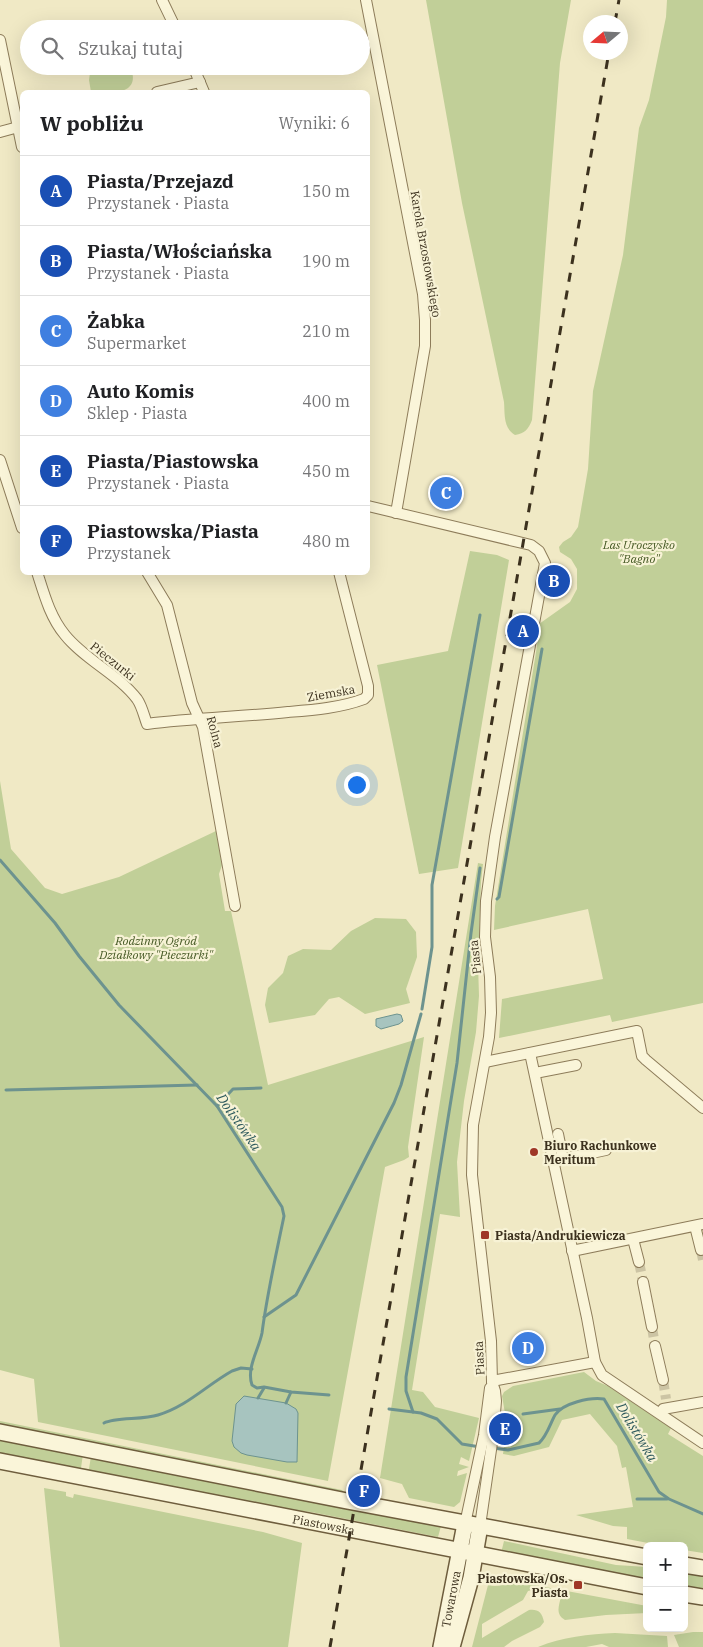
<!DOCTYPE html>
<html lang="pl">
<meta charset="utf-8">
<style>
:root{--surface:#fff;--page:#f6f6f6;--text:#202124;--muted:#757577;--line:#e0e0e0;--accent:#9f3727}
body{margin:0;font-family:"IBM Plex Serif",serif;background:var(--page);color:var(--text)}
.controls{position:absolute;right:15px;bottom:15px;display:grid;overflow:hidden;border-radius:8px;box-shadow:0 5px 20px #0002}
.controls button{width:45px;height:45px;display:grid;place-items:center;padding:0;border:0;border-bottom:1px solid var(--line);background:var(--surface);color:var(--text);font:25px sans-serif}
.compass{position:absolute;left:583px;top:15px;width:45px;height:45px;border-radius:50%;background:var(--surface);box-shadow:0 5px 20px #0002;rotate:251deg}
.you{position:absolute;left:356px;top:784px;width:18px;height:18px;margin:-12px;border:4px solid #fff;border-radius:50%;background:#1a73e8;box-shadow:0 0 0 8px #1a73e833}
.badge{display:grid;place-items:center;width:32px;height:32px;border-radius:50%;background:var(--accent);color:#fff;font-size:16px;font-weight:700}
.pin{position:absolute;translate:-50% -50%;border:2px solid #fff;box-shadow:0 1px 5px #0006}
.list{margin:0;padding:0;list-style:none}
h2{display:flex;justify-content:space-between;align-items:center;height:65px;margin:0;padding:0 20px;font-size:21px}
h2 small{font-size:16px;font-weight:400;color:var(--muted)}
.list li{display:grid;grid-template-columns:32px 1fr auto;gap:15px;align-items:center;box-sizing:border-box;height:70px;padding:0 20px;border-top:1px solid var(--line)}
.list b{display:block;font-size:19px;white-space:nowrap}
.list p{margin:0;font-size:16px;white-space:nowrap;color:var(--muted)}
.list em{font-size:16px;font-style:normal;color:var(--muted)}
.icon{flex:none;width:28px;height:28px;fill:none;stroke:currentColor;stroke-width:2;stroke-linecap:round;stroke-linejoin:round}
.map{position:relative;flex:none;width:703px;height:1647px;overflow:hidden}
.search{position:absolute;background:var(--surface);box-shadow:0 5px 20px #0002;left:20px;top:20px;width:350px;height:55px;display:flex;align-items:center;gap:12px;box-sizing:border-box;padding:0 18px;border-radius:28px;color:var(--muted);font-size:19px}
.panel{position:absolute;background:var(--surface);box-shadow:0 5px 20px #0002;left:20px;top:90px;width:350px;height:485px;border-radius:8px}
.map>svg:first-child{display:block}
.green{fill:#c1cf98}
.water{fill:#a7c4bf;stroke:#6d938f}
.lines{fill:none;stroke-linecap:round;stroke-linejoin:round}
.stream{stroke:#6d938f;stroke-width:3}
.street-tunnel{stroke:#ccc4a4;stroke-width:10;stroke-dasharray:10 5;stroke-linecap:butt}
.street-casing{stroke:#8d7c5a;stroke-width:12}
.secondary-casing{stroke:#6e5d3d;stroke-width:18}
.street{stroke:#faf5d9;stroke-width:10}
.secondary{stroke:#faf5d9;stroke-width:15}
.rail{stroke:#3c311e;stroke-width:3;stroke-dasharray:9 9;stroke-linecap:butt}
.poi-dot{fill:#9f3727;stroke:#f7f2d5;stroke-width:2}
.labels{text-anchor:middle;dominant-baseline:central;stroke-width:4.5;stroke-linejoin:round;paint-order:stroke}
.street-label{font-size:12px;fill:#3c311e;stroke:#f7f2d5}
.park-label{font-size:12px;font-style:italic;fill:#455924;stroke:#f7f2d5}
.poi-label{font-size:12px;font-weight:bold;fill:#3c311e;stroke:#f7f2d5;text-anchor:start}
.water-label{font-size:14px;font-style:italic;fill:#2d595c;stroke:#f7f2d5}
</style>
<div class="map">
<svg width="703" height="1647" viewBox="0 0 703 1647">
<rect width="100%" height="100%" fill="#f0e9c5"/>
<g class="green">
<path d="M426 0H571L560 63 532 420C528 430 525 433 515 435 503 428 505 414 504 402L462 203Z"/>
<polygon points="667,0 703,0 703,1003 612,1022 610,1015 499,1038 502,999 603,979 588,909 494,930 495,906 537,646 539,624 570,602 577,589 577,569 571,559 560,552 559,547 563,542 571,537 578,527 588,469 593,391 623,255 639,128 649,100 666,17"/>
<path d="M91 66H130C143 96 110 93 91 92L89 80Z"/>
<polygon points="470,551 497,555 509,560 458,868 419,874 377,665 448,651"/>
<polygon points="0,781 11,849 45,888 62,894 119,877 216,831 222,865 219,874 225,911 231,911 268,1085 424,1037 408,1147 409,1157 404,1160 385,1167 328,1481 38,1422 34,1379 0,1370"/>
<polygon points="478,863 483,864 481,882 478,964 479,996 476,1032 464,1101 457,1162 460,1217 440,1214 412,1390 423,1392 435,1407 479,1418 469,1461 461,1457 459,1464 469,1467 458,1471 457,1476 467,1473 460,1502 454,1507 409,1498 402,1484 380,1478"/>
<polygon points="375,918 406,919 416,932 417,957 406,989 410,1003 365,1014 339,997 329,999 315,1015 269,1023 265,1005 268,988 283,973 288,956 303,949 331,950 351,931"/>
<polygon points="584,1372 596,1381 608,1386 671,1428 668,1434 703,1456 703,1553 684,1550 684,1546 664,1546 627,1539 627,1527 613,1526 576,1515 633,1507 626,1467 622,1468 617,1446 590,1414 562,1420 549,1447 514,1456 503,1454 507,1425 502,1396 504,1392 513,1386"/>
<polygon points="0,1421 342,1490 344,1492 332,1492 0,1426"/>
<polygon points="0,1438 83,1454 81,1468 89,1469 91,1456 441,1526 438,1537 311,1512 261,1506 0,1454"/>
<polygon points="44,1488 66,1492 66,1496 73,1498 74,1494 263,1532 302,1543 288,1647 60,1647"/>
<polygon points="504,1541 616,1565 647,1567 647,1581 501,1553"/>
<polygon points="684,1572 703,1575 703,1591 684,1588"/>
<path d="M524 1583 647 1606V1613L606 1615 565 1620C555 1614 559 1606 561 1596L559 1593 537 1589 528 1591 523 1600 482 1624V1638L529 1610C538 1609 542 1612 544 1622L540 1627 512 1641 504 1647H472L488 1585 494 1586Z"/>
<polygon points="693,1632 703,1632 703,1647 679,1647 674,1635"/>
<path d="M615 1633 667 1636 668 1647H609L602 1644 586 1647H538C562 1637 589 1634 615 1633Z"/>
</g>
<g class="water">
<polygon points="397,1014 401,1015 403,1021 399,1024 381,1029 376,1026 376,1019"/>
<polygon points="244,1396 286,1403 296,1409 298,1413 297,1462 287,1462 247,1455 241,1453 234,1447 232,1441 236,1404"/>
</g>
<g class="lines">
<g class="stream">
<path d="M0 860 55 923 79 956 119 1005 217 1106 282 1207 284 1216C276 1255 267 1294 262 1333 259 1349 246 1368 252 1385L257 1388 264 1387 291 1392 329 1395"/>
<polyline points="497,899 499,897 542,649"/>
<polyline points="422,1009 432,947 432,885 480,615"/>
<polyline points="6,1090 197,1085"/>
<polyline points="217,1106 233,1089 261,1088"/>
<polyline points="264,1317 296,1295 394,1103 401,1085 421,1014"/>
<polyline points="258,1398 264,1388"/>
<polyline points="286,1403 291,1392"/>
<polyline points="389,1409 421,1413 437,1419 462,1444 480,1447"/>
<polyline points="413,1412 406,1391 406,1377 457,1063 471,933 480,868"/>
<polyline points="523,1414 560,1409"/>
<path d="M104 1423C115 1417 143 1420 158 1415 186 1407 207 1385 232 1371L241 1368 252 1369"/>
<path d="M493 1448 508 1450 539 1443C547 1436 550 1424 555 1415 563 1403 590 1397 604 1399L659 1492 669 1499 703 1514"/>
<polyline points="637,1499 667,1499"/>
</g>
<g class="street-tunnel">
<polyline points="701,1250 703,1260"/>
<polyline points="639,1262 643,1282"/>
<polyline points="652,1327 655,1346"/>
<polyline points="663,1380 666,1399"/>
</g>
<g class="street-casing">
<g id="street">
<polyline points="162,0 176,29"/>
<polyline points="366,0 423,294 425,320 425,346 396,513"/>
<polyline points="0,40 22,147"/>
<polyline points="193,66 204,92"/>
<polyline points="157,92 200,82"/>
<polyline points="0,132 22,126"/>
<polyline points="0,460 22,528"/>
<polyline points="368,506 531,545 539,551 545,563 495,837 486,901 485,937 490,977 491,1013 489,1037 473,1125 472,1175 491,1341 492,1382 495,1391 496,1401 493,1436 480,1526"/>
<path d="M37 572C44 594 50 617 65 635 85 660 118 674 137 699 142 706 144 716 147 724 194 718 241 717 288 712 313 710 340 708 364 699L368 695V686L339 572"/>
<polyline points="147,572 167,605 192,703 203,727 235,906"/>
<polyline points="530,1053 587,1318 595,1362 602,1375 703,1443"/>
<polyline points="485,1062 637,1031 642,1056 646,1060 703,1108"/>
<polyline points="535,1073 576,1065"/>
<polyline points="558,1134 563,1159"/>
<polyline points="554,1161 606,1150"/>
<polyline points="695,1226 701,1250"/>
<polyline points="633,1239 639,1262"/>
<polyline points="572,1251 703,1224"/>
<polyline points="643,1282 652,1327"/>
<polyline points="655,1346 663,1380"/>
<polyline points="492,1381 595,1362"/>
<polyline points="663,1409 703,1402"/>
<polyline points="465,1524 484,1435 490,1388"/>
</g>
</g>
<g class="secondary-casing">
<g id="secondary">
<polyline points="0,1432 347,1501 647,1557"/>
<path id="s1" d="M0 1461 647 1587"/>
<polyline points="684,1565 703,1568"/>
<polyline points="684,1594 703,1597"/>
<path id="s2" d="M441 1647 465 1524"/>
<polyline points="452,1647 471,1578 480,1526"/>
</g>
</g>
<use href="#street" class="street"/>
<use href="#secondary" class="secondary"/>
<g class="rail">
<polyline points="615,22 619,0"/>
<polyline points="330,1647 609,52"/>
</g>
</g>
<g class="poi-dot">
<circle cx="534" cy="1152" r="5"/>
<rect x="480" y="1230" width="10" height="10" rx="2.5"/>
<rect x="573" y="1580" width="10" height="10" rx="2.5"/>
</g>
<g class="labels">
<g class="street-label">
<text transform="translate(426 254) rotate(80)">Karola Brzostowskiego</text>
<text transform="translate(113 661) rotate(39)">Pieczurki</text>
<text transform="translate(331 693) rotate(-10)">Ziemska</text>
<text transform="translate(215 732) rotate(75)">Rolna</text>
<text transform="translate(475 957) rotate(-96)">Piasta</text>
<text transform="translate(479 1358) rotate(-93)">Piasta</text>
<text stroke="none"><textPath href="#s1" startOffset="330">Piastowska</textPath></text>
<text stroke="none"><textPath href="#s2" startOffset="49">Towarowa</textPath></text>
</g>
<g class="park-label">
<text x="639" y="544">Las Uroczysko<tspan x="639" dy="14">"Bagno"</tspan></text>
<text x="156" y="940">Rodzinny Ogród<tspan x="156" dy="14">Działkowy "Pieczurki"</tspan></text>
</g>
<g class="poi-label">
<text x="544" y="1145">Biuro Rachunkowe<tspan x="544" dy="14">Meritum</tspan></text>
<text x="495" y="1235">Piasta/Andrukiewicza</text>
<text x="568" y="1578" text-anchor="end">Piastowska/Os.<tspan x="568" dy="14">Piasta</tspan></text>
</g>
<g class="water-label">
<text transform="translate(239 1122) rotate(55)">Dolistówka</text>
<text transform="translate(637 1432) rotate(59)">Dolistówka</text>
</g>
</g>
</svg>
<div class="controls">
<button>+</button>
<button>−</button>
</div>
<svg class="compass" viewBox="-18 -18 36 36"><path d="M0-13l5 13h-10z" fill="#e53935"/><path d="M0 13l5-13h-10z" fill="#757577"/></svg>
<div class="you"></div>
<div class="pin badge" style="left:523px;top:631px;background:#1a4fb4">A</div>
<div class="pin badge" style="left:554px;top:581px;background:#1a4fb4">B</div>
<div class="pin badge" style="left:446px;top:493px;background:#3f7fe0">C</div>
<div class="pin badge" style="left:528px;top:1348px;background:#3f7fe0">D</div>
<div class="pin badge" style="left:505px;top:1429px;background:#1a4fb4">E</div>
<div class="pin badge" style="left:364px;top:1491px;background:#1a4fb4">F</div>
<div class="search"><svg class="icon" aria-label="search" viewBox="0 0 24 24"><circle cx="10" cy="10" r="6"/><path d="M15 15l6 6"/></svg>Szukaj tutaj</div>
<section class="panel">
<h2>W pobliżu<small>Wyniki: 6</small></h2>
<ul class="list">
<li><span class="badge" style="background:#1a4fb4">A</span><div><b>Piasta/Przejazd</b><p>Przystanek · Piasta</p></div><em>150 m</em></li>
<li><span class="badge" style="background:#1a4fb4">B</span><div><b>Piasta/Włościańska</b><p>Przystanek · Piasta</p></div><em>190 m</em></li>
<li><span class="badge" style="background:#3f7fe0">C</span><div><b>Żabka</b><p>Supermarket</p></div><em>210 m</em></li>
<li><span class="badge" style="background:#3f7fe0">D</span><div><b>Auto Komis</b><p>Sklep · Piasta</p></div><em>400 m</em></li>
<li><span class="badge" style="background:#1a4fb4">E</span><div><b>Piasta/Piastowska</b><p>Przystanek · Piasta</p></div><em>450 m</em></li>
<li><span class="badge" style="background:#1a4fb4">F</span><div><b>Piastowska/Piasta</b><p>Przystanek</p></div><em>480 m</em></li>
</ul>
</section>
</div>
